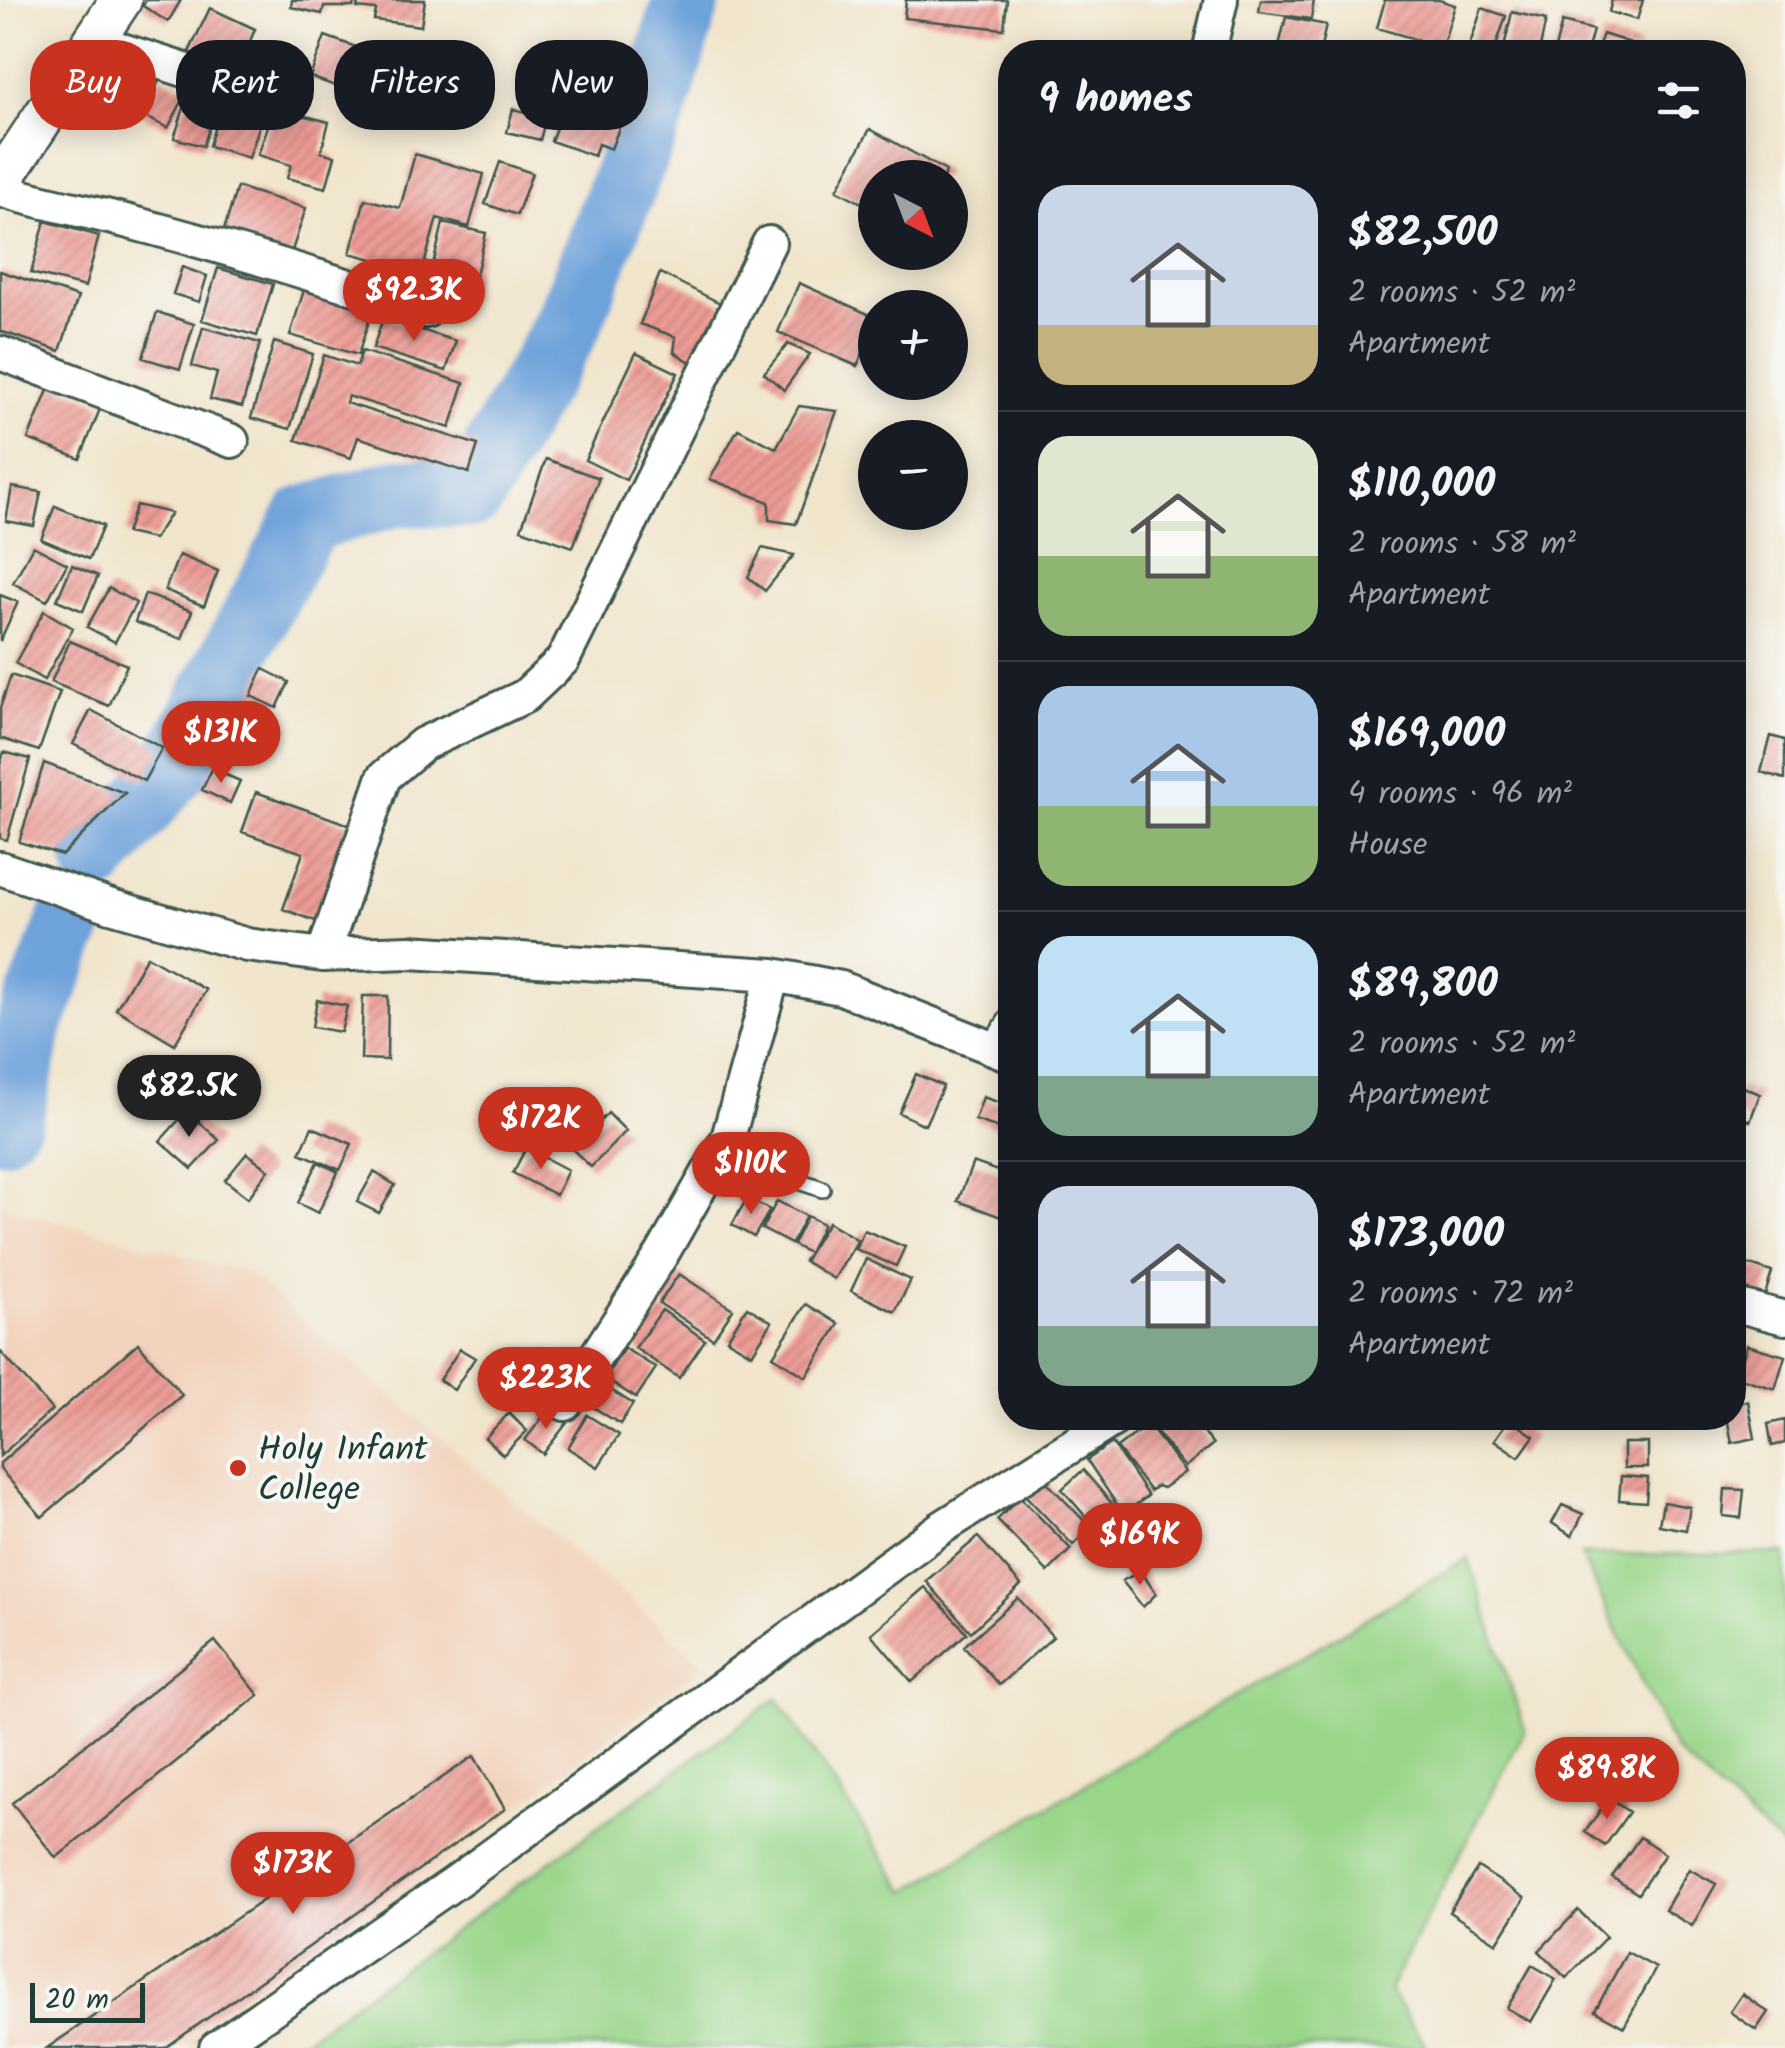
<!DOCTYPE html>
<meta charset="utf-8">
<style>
body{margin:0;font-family:Kalam,sans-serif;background:#20242c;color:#f1f3f6;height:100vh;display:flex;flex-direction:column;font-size:38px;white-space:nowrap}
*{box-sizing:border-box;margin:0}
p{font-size:32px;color:#9ea1a6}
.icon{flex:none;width:55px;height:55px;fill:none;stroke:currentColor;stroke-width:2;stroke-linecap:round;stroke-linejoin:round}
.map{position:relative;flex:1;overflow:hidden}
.side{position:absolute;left:998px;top:40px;width:748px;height:1390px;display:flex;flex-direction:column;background:#171b24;border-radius:40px;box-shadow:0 5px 25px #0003}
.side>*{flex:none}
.banner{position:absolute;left:30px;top:40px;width:818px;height:90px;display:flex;gap:20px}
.needle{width:65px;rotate:138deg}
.buttons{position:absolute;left:858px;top:160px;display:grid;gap:20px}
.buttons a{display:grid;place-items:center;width:110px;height:110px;border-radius:50%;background:#171b24;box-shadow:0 5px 25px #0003;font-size:50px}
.scale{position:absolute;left:30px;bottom:25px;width:115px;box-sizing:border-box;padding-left:10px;border:5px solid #1f3d34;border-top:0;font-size:28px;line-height:35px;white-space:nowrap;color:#1f3d34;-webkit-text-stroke:8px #f6f6f2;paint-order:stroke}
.price{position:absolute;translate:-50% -85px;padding:0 22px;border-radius:35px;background:#c8321e;color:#fff;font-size:32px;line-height:65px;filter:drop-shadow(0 2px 5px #0008)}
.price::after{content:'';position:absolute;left:50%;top:60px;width:30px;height:22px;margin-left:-15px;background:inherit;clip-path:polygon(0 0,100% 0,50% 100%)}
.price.current{background:#222;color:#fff}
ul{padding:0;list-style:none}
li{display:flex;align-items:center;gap:30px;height:250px;padding:0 40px}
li+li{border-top:2px solid #363941}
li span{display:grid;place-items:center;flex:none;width:280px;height:200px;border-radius:30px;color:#555}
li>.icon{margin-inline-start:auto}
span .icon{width:120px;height:120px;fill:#fffc;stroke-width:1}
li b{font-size:42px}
h2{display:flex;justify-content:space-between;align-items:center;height:120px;padding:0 40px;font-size:42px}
.pill{padding:0 35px;border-radius:40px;background:#171b24;box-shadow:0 5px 25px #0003;font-size:35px;line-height:90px}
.pill.current{background:#c8321e;color:#fff}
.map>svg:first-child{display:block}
.built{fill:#f2d4be}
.green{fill:#9ad68a;stroke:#5c8a5f;stroke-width:2.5}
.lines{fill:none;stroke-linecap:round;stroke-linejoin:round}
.river{stroke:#6ea2da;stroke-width:68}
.building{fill:url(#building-hatch)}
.service-casing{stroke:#3e564b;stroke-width:20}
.minor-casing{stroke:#3e564b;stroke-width:38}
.tertiary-casing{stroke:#3e564b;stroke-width:45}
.service{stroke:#fff;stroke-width:15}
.minor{stroke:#fff;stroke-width:32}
.tertiary{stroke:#fff;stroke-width:40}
.poi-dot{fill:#c8321e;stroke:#f6f6f2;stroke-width:4}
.labels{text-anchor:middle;stroke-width:8;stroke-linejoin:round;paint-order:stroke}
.poi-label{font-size:35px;fill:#1f3d34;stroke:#f6f6f2;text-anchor:start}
</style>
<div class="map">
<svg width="1785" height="2048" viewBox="0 0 1785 2048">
<defs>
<pattern id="building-hatch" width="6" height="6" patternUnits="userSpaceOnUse" patternTransform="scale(2.5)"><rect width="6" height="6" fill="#ee9b95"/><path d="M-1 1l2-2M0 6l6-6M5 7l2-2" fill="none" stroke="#c0807a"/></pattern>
</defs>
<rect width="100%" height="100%" fill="#f6f6f2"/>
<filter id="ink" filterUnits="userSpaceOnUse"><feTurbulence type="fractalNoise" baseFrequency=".01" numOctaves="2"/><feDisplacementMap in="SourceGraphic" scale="20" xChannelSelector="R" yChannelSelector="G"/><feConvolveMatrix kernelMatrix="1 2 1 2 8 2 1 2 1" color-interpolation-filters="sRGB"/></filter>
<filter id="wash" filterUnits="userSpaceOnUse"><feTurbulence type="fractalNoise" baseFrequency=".0048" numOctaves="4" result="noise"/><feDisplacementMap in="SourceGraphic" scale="40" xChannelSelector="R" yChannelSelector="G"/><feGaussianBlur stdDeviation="2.25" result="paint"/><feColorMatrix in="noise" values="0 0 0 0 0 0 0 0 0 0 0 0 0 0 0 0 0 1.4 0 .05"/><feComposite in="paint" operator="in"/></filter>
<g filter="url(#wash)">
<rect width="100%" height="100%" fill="#f1e5cc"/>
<path class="built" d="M0 1206 248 1273 704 1664 205 2048H0Z"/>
<path class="green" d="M1785 1553V1849L1675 1751 1581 1555Z
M1468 1558 1525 1730 1389 1990 1427 2048H292L777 1698 906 1891Z"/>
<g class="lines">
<path class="river" d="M96 859 173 770 307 519 399 492 472 494 568 324 656 102 687 0
M0 1128 9 1117 31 1021 73 917"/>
</g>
<g id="blocks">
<path class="building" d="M146 0H181L168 22 143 6Z
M292 0H355L353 7H324L322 14 291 7Z
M359 0H425L421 26 374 20 376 10 357 8Z
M906 0H1007L1004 29 904 18Z
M1261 0H1314L1311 19 1259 12Z
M1385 0H1439L1455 5 1442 47 1377 28Z
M1612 0H1643L1637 20 1609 12Z
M210 8 255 29 248 46 259 51 246 78 189 52Z
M1482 8 1506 16 1494 52 1470 44Z
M1512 12 1546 20 1539 52H1503Z
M1286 17 1326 25 1320 52 1279 46Z
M1562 22 1593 30 1587 52H1554Z
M1603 34 1640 46 1637 52H1596Z
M325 36 370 52 355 93 310 77Z
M454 69 486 79 471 123 439 113Z
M161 77 188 90 168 128 142 115Z
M188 96 217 106 203 146 174 138Z
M222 103 263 115 249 158 209 146Z
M565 103 621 123 611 149 598 144 594 156 551 141Z
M274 108 329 122 321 152 335 156 326 188 287 178 291 165 258 155Z
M513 109 546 117 540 140 507 132Z
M870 129 946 171 943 178H875V210L837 190Z
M415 154 484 174 469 227 437 218 422 272 350 253 365 199 400 208Z
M500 162 532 173 517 215 485 204Z
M237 187 306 208 290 257 222 237Z
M45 221 99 236 85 287 31 273Z
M443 223 486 233 470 300 427 290Z
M182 267 207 276 199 302 173 294Z
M218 268 273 284 257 336 202 320Z
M0 271 78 297 60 351 0 331Z
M660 273 728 307 704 370 674 352 676 337 640 324Z
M799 283 875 317V326L857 366 778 332Z
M304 290 372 311 358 355 290 335Z
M157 312 194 324 180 369 143 358Z
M383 318 456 341 446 371 373 348Z
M203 327 260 343 242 407 210 399 217 373 192 366Z
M274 342 313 354 290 429 251 418Z
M788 344 810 354 784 390 764 373Z
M362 351 464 383 450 428 348 396 346 403 478 445 469 473 358 437 351 458 296 440 324 355 357 366Z
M636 353 678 373 626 480 585 460Z
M51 383 102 404 80 459 28 439Z
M799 406 837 411 796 524 769 520V502L710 479 738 429 776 448Z
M546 459 599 478 573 547 521 529Z
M12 487 41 492 34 526 6 521Z
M136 505 171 513 154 539 126 533Z
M55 506 103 526 89 559 41 539Z
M33 546 67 564 47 601 13 583Z
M762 548 794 555 765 591 748 577Z
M179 555 218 571 204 606 165 590Z
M72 565 98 576 83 611 57 600Z
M109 588 136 603 115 642 87 627Z
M145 594 192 611 182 639 135 622Z
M0 595 18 602 0 641Z
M44 611 73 628 44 680 15 663Z
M70 641 127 665 109 706 51 682Z
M263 669 289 682 277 708 251 696Z
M11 675 60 692 39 751 0 738V708Z
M91 710 162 748 144 781 73 744Z
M1771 736 1785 740V779L1761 772Z
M4 752 30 759 7 840 0 838V765Z
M44 763 125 793 62 855 19 842Z
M212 769 240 781 230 803 202 790Z
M256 792 353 826 318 922 283 909 303 853 242 832Z
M147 956 206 990 175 1044 116 1009Z
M363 996H388L387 1060 361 1059Z
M317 1000 347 1006 341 1032 312 1027Z
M916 1074 943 1086 925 1125 899 1113Z
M1741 1086 1760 1094 1750 1121 1732 1114Z
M983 1097 1009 1106 1001 1129 975 1120Z
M187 1111 219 1140 192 1169 160 1141Z
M608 1113 626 1131 591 1167 573 1150Z
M312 1127 352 1144 340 1170 300 1153Z
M1010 1146V1193L1001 1217 958 1201 973 1162 1000 1172Z
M526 1148 568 1170 556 1195 513 1173Z
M247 1153 269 1170 248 1198 225 1180Z
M318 1162 338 1172 318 1213 298 1203Z
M374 1172 395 1185 379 1213 357 1202Z
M747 1198 770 1210 754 1237 732 1225Z
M777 1201 806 1216 791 1244 762 1229Z
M807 1216 823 1224 809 1253 793 1245Z
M828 1222 858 1240 834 1279 804 1261Z
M864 1230 905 1247 896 1266 855 1249Z
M866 1259 911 1280 895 1312 851 1291Z
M1732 1259 1772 1272 1764 1298 1732 1288Z
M679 1274 733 1309 713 1339 659 1303Z
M806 1304 839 1324 806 1377 773 1356Z
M747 1307 772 1322 752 1354 727 1339Z
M662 1310 705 1340 679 1378 635 1348Z
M138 1343 182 1395 42 1517 0 1469V1463Z
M1747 1345 1785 1356 1775 1389 1737 1377Z
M624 1348 656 1368 636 1398 605 1378Z
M460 1349 475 1358 454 1390 439 1380Z
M0 1351 52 1410 0 1456Z
M603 1385 633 1404 620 1424 590 1405Z
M1748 1401 1755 1438 1732 1443 1727 1418H1732V1404Z
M549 1409 567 1423 543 1454 525 1440Z
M509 1413 527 1431 503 1455 485 1438Z
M587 1415 619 1435 598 1467 568 1448Z
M1154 1418H1192L1213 1444 1185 1467 1148 1422Z
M1509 1419 1534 1436 1519 1457 1494 1440Z
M1785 1420V1443L1772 1446 1768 1424Z
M1148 1424 1185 1472 1163 1488 1157 1486 1150 1491 1117 1448Z
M1112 1443 1148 1496 1123 1514 1087 1460Z
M1624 1443H1648V1468H1624Z
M1083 1470 1115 1507 1093 1525 1062 1489Z
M1041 1476 1091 1528 1073 1545 1023 1493Z
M1621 1476 1648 1478 1646 1502 1619 1500Z
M1725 1489 1744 1490 1741 1518 1723 1516Z
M1007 1492 1016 1501 1020 1497 1071 1549 1048 1572 997 1520 1010 1507 1001 1498Z
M1663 1502 1690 1507 1686 1530 1659 1525Z
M1562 1505 1583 1514 1572 1536 1552 1523Z
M978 1537 1021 1585 971 1632 926 1581Z
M1141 1571 1156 1594 1143 1607 1122 1581Z
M925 1587 967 1633 912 1682 871 1634Z
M1018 1598 1053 1637 999 1685 964 1646Z
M215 1641 259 1695 56 1858 12 1803Z
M474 1756 505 1809 165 2048H47Z
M1609 1798 1629 1812 1605 1846 1585 1832Z
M1640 1837 1665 1854 1638 1894 1612 1877Z
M1478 1867 1525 1898 1497 1943 1449 1912Z
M1689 1869 1716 1884 1692 1926 1665 1910Z
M1578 1910 1606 1937 1566 1978 1539 1951Z
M1627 1952 1656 1968 1624 2027 1595 2011Z
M1532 1965 1556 1979 1531 2022 1507 2008Z
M1742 1994 1768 2012 1756 2030 1730 2012Z"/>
</g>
</g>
<g filter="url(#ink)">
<use href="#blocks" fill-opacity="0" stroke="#3e564b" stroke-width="2.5"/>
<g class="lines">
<defs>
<path id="service" d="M989 1046 1010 1014
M728 1138 781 1175 822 1189"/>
<path id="minor" d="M94 41 287 103
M1209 52 1221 0
M0 190C44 204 89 211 133 223 232 249 329 279 426 311
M0 353 232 441
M0 868 111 906 247 945 323 955 410 952 773 975 841 988 1010 1055
M323 955 384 777 423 744 525 696 563 660 769 243
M1732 1304 1785 1318
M565 1404 662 1254 728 1138 773 975
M216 2048 454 1883 941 1528 1116 1418"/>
<path id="tertiary" d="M0 182 121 0"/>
</defs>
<use href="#service" class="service-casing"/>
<use href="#minor" class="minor-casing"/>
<use href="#tertiary" class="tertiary-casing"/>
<use href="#service" class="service"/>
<use href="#minor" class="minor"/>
<use href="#tertiary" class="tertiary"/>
</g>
</g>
<circle class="poi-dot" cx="238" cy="1468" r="10"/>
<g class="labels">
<g class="poi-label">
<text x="258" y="1460">Holy Infant<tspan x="258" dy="40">College</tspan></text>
</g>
</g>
</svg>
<div class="buttons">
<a><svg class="needle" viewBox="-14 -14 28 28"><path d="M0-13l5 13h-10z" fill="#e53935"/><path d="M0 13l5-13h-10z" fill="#9ea1a6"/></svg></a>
<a>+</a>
<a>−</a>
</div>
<div class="scale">20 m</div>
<b class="price" style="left:414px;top:344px">$92.3K</b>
<b class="price" style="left:221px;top:786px">$131K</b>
<b class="price current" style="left:189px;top:1140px">$82.5K</b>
<b class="price" style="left:541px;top:1172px">$172K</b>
<b class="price" style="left:751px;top:1217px">$110K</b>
<b class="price" style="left:546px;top:1432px">$223K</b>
<b class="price" style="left:1140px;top:1588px">$169K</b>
<b class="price" style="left:1607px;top:1822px">$89.8K</b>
<b class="price" style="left:293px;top:1917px">$173K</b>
<div class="banner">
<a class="pill current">Buy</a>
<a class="pill">Rent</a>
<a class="pill">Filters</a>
<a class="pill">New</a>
</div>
<section class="side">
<h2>9 homes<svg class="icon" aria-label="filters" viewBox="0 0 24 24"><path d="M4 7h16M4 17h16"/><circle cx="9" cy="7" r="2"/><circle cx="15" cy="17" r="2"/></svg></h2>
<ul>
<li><span style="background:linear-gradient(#c9d6e8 70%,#c2b280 0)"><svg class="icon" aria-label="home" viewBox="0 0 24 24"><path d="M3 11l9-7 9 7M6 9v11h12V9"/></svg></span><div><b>$82,500</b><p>2 rooms · 52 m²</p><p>Apartment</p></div></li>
<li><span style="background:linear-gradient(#dfe7d0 60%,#8fb573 0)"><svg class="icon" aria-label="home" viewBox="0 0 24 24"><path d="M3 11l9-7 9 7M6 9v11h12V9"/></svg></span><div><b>$110,000</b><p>2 rooms · 58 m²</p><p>Apartment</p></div></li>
<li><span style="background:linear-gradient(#a9c7e8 60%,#8fb573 0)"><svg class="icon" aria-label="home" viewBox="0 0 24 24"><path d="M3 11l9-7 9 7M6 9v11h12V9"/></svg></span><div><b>$169,000</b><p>4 rooms · 96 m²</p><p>House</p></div></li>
<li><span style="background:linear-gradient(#bfe0f5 70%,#7fa58c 0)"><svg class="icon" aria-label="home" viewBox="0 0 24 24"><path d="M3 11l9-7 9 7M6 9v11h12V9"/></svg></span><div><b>$89,800</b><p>2 rooms · 52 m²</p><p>Apartment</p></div></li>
<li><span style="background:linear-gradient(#c9d6e8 70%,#7fa58c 0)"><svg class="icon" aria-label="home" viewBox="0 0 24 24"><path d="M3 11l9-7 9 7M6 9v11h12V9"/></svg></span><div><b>$173,000</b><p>2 rooms · 72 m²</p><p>Apartment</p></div></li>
</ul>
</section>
</div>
